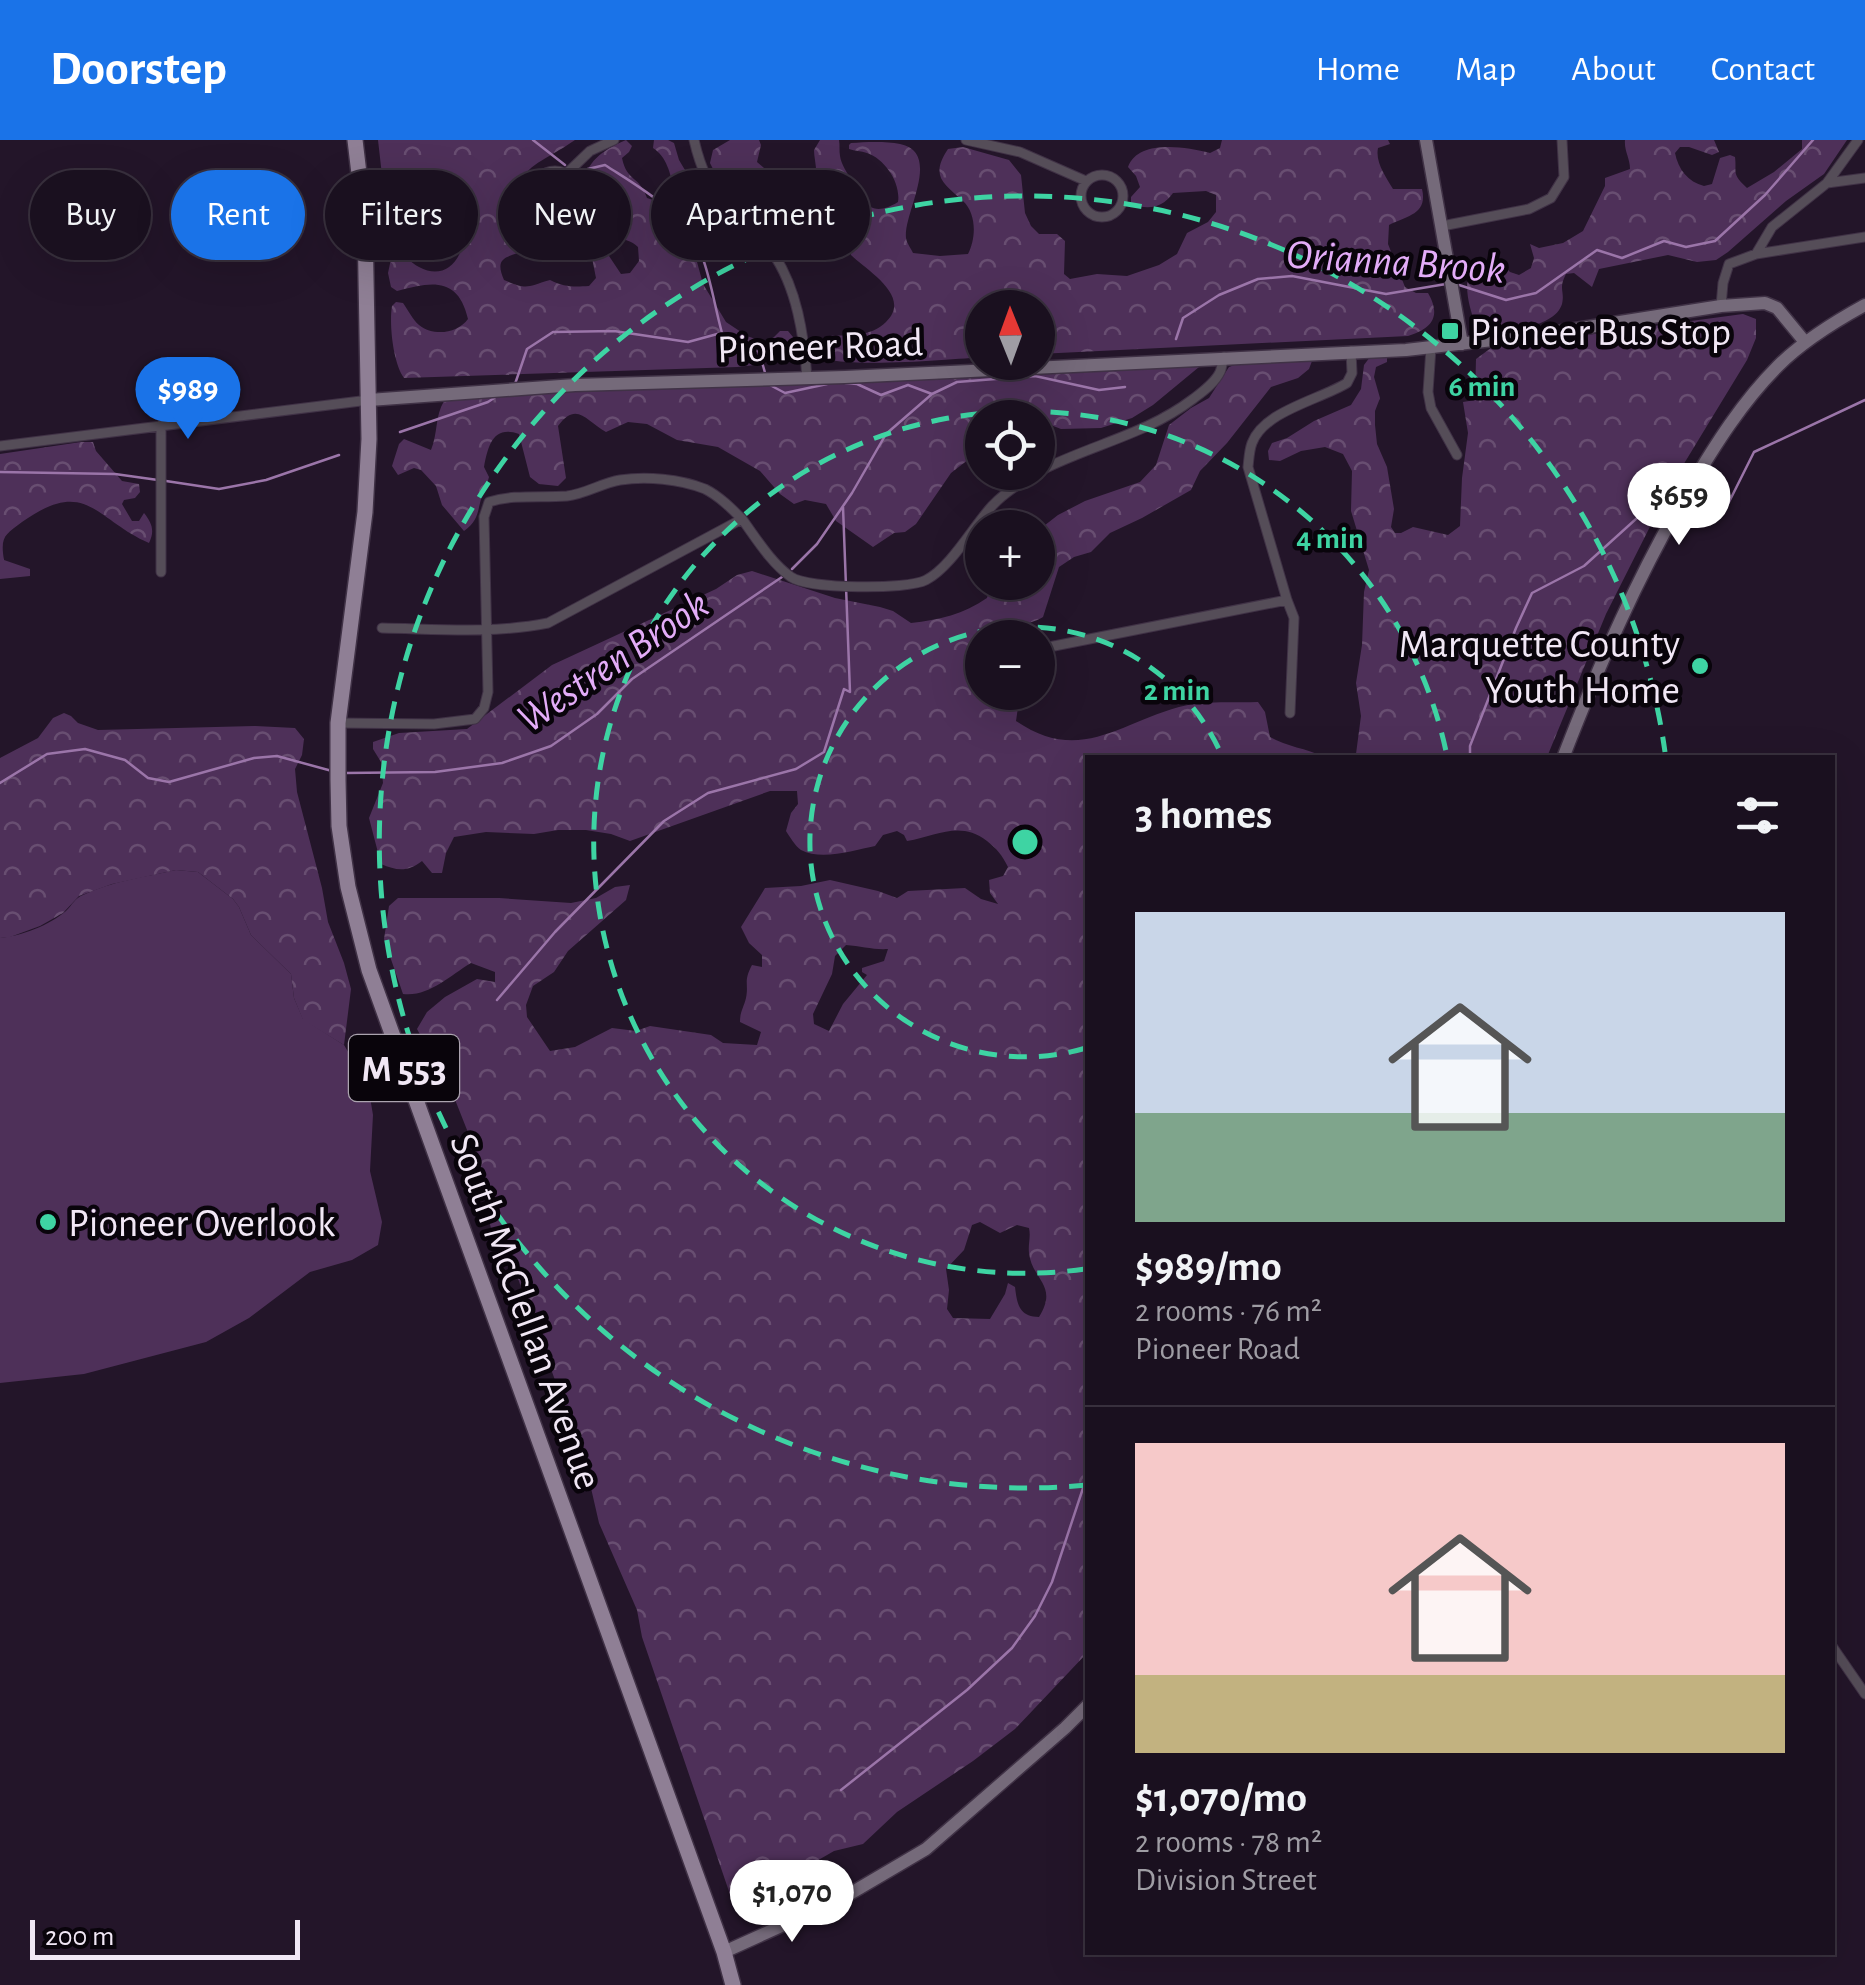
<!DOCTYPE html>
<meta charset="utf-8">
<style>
body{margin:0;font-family:"Alegreya Sans",sans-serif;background:#271e2c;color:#f1f3f6;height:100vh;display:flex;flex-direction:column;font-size:38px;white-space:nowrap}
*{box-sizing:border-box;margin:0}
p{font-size:32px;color:#9f9da4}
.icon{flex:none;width:55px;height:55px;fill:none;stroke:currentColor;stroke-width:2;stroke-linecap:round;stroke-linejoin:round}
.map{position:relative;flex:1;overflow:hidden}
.drawer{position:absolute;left:1085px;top:615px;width:750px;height:1200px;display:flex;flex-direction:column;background:#1a101f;border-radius:0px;box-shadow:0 10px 40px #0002,0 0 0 2px #38303d}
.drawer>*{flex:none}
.hud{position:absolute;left:30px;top:30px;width:905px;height:90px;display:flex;gap:20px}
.needle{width:65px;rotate:359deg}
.tools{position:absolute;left:965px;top:150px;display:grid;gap:20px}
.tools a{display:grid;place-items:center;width:90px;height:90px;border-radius:50%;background:#1a101f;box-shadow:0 10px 40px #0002,0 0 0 2px #38303d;font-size:50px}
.scale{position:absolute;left:30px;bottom:25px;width:270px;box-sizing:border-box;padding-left:10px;border:5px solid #f1e7f5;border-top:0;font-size:28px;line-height:35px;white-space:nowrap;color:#f1e7f5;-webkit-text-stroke:8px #09040b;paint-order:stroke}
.price{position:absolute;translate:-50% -85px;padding:0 22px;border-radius:35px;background:#fff;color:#222;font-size:32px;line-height:65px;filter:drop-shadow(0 2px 5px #0008)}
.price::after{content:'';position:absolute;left:50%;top:60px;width:30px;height:22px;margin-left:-15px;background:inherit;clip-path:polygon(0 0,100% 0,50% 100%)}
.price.on{background:#1a73e8;color:#fff}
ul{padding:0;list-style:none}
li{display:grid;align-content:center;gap:20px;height:530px;padding:0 50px}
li+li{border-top:2px solid #38303d}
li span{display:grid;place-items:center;height:310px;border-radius:0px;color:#555}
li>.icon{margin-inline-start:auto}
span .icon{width:180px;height:180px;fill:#fffc;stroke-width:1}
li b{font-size:42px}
h2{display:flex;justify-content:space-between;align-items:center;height:120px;padding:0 50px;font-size:42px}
.pill{padding:0 35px;border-radius:45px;background:#1a101f;box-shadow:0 10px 40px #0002,0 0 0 2px #38303d;font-size:35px;line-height:90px}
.pill.on{background:#1a73e8;color:#fff}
header{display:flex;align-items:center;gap:60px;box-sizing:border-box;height:140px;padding:0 50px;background:#1a73e8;color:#fff}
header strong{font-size:48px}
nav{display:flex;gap:55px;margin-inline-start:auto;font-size:35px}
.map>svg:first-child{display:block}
.grass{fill:#4e3059}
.forest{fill:url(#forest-crowns);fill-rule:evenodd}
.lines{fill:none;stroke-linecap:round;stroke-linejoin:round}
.stream{stroke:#9b75a9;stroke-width:2.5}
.street-casing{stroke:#403246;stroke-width:11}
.secondary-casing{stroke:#403246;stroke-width:15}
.primary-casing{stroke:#403246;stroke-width:18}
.street{stroke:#554d58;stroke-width:9}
.secondary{stroke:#756a7a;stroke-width:12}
.primary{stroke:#8f7f95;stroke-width:15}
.ring{fill:none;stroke:#3ed4a3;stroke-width:5;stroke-dasharray:18 12}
.poi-dot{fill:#3ed4a3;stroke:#09040b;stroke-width:4}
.labels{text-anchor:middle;stroke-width:9;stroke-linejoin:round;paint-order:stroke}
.shield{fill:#09040b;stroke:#aba3af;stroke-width:2.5}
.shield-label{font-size:38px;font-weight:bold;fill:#f1e7f5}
.poi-label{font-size:40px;fill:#f1e7f5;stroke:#09040b;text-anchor:start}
.street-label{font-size:40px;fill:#f1e7f5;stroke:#09040b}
.water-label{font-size:42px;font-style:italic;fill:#e3acf8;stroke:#09040b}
.centre{fill:#3ed4a3;stroke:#09040b;stroke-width:5}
.ring-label{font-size:30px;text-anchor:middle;font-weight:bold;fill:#3ed4a3;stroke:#09040b;stroke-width:9;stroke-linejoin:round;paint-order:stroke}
</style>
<header>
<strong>Doorstep</strong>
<nav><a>Home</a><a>Map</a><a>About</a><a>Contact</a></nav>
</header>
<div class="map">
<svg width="1865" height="1845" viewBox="0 0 1865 1845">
<defs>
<pattern id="forest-crowns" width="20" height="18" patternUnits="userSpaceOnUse" patternTransform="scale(2.5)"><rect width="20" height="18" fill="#4e3059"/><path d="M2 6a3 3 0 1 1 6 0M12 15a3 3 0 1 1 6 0" fill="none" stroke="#684e71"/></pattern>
</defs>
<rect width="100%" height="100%" fill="#231529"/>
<path class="grass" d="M176 730 198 732 233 759 239 767 251 795 291 834 294 858 303 879 344 905 368 945 373 975 370 1031 382 1082 378 1105 352 1120 310 1132 249 1178 206 1202 84 1234 0 1243V798C21 796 50 785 66 771 72 765 75 758 83 755 112 741 145 737 176 730Z"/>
<path class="forest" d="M378 0H575C530 31 498 30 548 86H569L575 78 582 75 588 78 603 107 621 134 630 133 639 121 638 107C631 100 625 101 617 96 608 91 602 81 596 72 572 37 590 15 626 0L632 6 629 12 622 18C627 42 639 35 647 58L653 60 674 49C670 33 667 17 653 8L654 0H668L674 3 679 20 704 62 706 79 697 100V122L703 144 726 182 747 196 764 202 774 197 780 191H788L793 197C789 225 760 224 737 227L404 238C393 223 389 184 392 166L396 162 403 163C408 170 413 180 419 185 434 197 458 193 468 179 458 136 431 142 397 151L391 147 388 133 391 119 397 114C407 117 410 122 419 127 437 137 452 130 460 113L447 85 436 69C407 68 412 80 390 87L387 79ZM525 111C539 111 553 116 566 115 576 115 581 111 591 113L596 138 589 146C573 147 564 147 550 140 526 147 528 150 504 140 494 117 506 117 525 111Z
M730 0H759L761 5 757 22 764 28V39L753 41 739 31 719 33 714 31 710 23 713 10Z
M820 0H839C840 5 839 11 840 16 841 24 847 32 850 39 861 62 871 79 898 62 901 43 885 19 867 13 861 11 855 11 849 9V5L851 3C866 2 885 1 900 4 943 13 903 73 906 98 907 104 911 108 913 113L940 116 968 114C976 99 977 74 963 61 943 43 930 36 948 9L963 7 1009 20 1021 35 1025 73 1031 86 1039 94H1057L1065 101 1064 134 1070 139 1097 134 1127 136 1159 125 1177 114 1187 93 1208 82 1216 72V55L1206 51 1173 53C1161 69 1150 69 1131 65V57L1140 47 1136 36 1128 27C1138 0 1182 6 1210 13L1220 8 1222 0H1388L1390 4 1378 8C1375 22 1386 37 1393 49H1422C1428 74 1407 76 1389 85L1388 104 1405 147 1416 153H1428C1442 177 1431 189 1408 196L1038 214V168H982V217C959 219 829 230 819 215 815 210 818 205 819 200 832 193 844 197 858 195 869 193 879 189 886 182 913 156 866 130 851 115V90C836 77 810 57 789 61 781 63 773 68 765 71L758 69 762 64C775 62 809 54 814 43 819 33 814 20 814 10Z
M1625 0H1714L1719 12 1712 15 1689 7H1680L1675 13C1678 29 1688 42 1704 46L1712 44 1720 18 1730 15 1735 17C1737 34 1731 33 1747 48L1774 32 1802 9V0H1847L1824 34 1786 61 1728 112 1716 120 1697 122 1668 115 1599 129 1592 147 1574 133 1566 134C1558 149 1565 151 1562 164 1554 190 1496 194 1475 183 1470 169 1464 149 1469 134L1490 121H1500L1510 132 1519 135 1531 128 1534 118 1530 104 1539 108 1563 103 1583 91 1605 46V38L1630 29C1630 18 1624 11 1625 0Z
M1743 174 1756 179V198L1747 220 1671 345 1606 474 1547 617H1349L1356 614 1361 576 1356 543 1362 505 1364 452 1369 430 1351 371 1352 331 1343 314 1325 307 1301 311 1280 321 1269 320 1268 311 1272 303 1287 298 1314 281 1351 265 1361 249 1364 225 1370 217H1387V222L1376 227 1374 237 1380 258 1375 271V285L1377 304 1387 327 1394 369 1391 387 1395 393H1401L1413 387 1448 395 1460 386 1462 338 1468 293 1463 262 1475 260 1476 219 1491 208Z
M1308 218 1312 221 1309 229 1298 238 1271 247 1227 303 1200 331 1191 350 1142 378 1110 393 1091 412 1074 417 1059 427 1043 477C1032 484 1019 482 1017 497L982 498V552L1020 553 1016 581C1079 624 1118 584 1179 567 1203 560 1233 563 1258 562L1265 572 1270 597C1287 607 1306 608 1324 617L1088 618 1087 1513 1015 1589 973 1621 897 1672 863 1704 834 1711 808 1726 786 1748 759 1762 748 1766H734L642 1497 637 1470 599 1383 591 1348 576 1324 572 1311 570 1282 551 1229 537 1202 519 1141 493 1097 469 995 454 957 417 889 427 872 445 857 477 839 495 842V832L471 823C449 836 429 857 403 854L384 799 389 766 398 758H499L571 763 596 758 615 747 630 745 626 760 568 811 554 832 533 846 526 865 527 877 550 911 575 907 612 888 636 891 650 886 711 895 723 903 757 905 761 892 740 882C740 871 744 867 746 858 749 843 743 842 752 825L762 827V815L749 803 741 787 765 748 801 746 830 740 878 751 897 758 908 751 965 748 981 759 998 764 990 753 989 740 1003 736 1008 727C1002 715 997 709 987 701 960 680 937 696 907 701L904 695 897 691 883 695 875 706C854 710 822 721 801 710 795 706 790 697 786 691L791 673 798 664 797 651H770L630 701 611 694 586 690H558L534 694 486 692 454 697 446 713 442 733H432L422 721C408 732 397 731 381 724L369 678 383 643 381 622 373 609V602L399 593 467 589 552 525 716 449 737 435 752 431 835 458 880 467 893 471 911 483C939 480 964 474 987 458L991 443 1038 442V425L1043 421 1039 407 1040 389 1058 375 1085 361 1140 342 1156 325 1169 285 1191 268 1209 258 1229 227 1240 223ZM846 805C861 806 874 810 888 809L884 821 862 828V832L867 835 843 864 829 891 814 884 813 874 832 834 835 816ZM980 1082 1000 1093 1017 1085 1029 1088C1031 1097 1028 1104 1029 1113 1032 1140 1059 1145 1039 1177 1019 1177 1017 1164 1015 1147L1008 1143 1005 1154 990 1179 953 1178 947 1169 949 1150 946 1129 964 1110 972 1085Z
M1199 227 1153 265 1132 278 1101 288 1061 289 1038 280V278H982V309L951 333 916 384 905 392 894 393 873 407 836 381 826 364 805 360 794 364 780 354 760 331 718 307 677 300 647 284 628 282 606 292C587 282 577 260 558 286L566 338 558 346 539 344 530 337 519 294C493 285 488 306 484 327L489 337C488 342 485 347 483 353 477 369 480 380 464 391L442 365 436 346 421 330 414 328 398 335 392 326 399 304 404 299 431 310C438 293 435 276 444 261L483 254Z
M81 302H93L96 311 122 341 139 344 140 352 135 358 124 360 122 364 132 381H139L144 373C152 383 155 391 149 403 94 379 87 336 22 382 5 395 0 396 4 420L30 429V436L0 439V314Z
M64 573 71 576 78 583 98 590 255 586 295 588 304 599 302 615 295 629 297 652 322 748 328 782 344 823 351 849 344 905 303 880 294 858 291 834 251 795 239 767 233 759 198 732 176 730 112 744 79 756 63 773 40 786 10 797 0 798V618L38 598 53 578Z"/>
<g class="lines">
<path class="stream" d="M533 0 565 25
M575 32 605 25C642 49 685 72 702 116 711 140 715 168 722 193L759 212 766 236
M1459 145 1506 160 1536 153 1597 110 1622 118 1664 101 1686 107 1715 101 1765 55 1813 0
M1176 199 1183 178 1219 155 1258 139 1292 136 1386 154 1446 144
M845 243 857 244 881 255 908 245 932 254
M515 244 527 209 553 192 614 191 688 202 721 193
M768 244 785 253 827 244
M400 292 488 262 497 256
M0 332 115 334 158 340
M166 341 219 349 266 340 339 315
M1690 356 1727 366 1754 312 1865 260
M792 429 817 404 852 353 886 294 932 254 957 242 1035 236 1099 250 1125 247
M1470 618V606L1516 488 1532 453 1584 426 1668 350 1683 354
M345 633 435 632 502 623 551 606 597 574 632 539 782 437
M0 643 47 614 85 609 125 620 148 638 169 642 254 618 277 616 332 631
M497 860 555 792 664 681 708 653 796 629 824 612 844 549 850 552 843 367
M841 1650 967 1550 1012 1508 1035 1476 1052 1442 1088 1333"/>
<defs>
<path id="street" d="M694 0C700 26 709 49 729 68 743 83 760 95 772 112 797 147 804 196 807 238
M966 0 1020 12 1086 41
M533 53a22 22 0 1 1 44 0a22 22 0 1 1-44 0Z
M566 34 590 11 614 0
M1081 56a21 21 0 1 1 42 0a21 21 0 1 1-42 0Z
M1827 43 1865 38
M1442 86 1529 69 1551 58 1564 37 1562 0
M1756 114 1772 87 1827 43 1858 0
M1721 166 1723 143 1729 124 1756 114 1865 97
M1431 208 1428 252 1431 268 1457 315
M0 306 369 260
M161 432V285
M382 488C438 489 493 494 548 483L742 379C756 398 771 423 791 437 808 449 907 450 926 440 951 427 972 388 992 366 1007 350 1029 337 1048 327 1098 303 1148 293 1193 259 1202 252 1215 243 1220 232 1222 228 1222 222 1224 217
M1049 507 1287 460
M1290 573 1294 478 1287 460 1248 327C1249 319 1249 311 1252 303 1264 271 1319 260 1347 243L1352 233 1351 211
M338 583 434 584 475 579 484 568 488 552 484 377 489 362C515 354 540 358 567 356 585 354 602 343 620 340 646 336 680 339 705 349 719 356 731 368 742 379
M1832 1506 1865 1554"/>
<path id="secondary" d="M1426 0 1462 204
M369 260 575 245 845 237 1406 210 1544 194 1721 166 1765 163 1777 168 1805 202
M1563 618C1599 525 1638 435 1689 349 1715 305 1742 262 1778 226 1803 201 1834 182 1865 165
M724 1812 841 1759 926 1709 1065 1588 1088 1565"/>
<path id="primary" d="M355 0 365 84 369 299 365 372 338 583V640L339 686 348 747 369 830 724 1812 733 1845"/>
</defs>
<use href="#street" class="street-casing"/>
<use href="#secondary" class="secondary-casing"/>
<use href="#primary" class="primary-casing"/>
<use href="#street" class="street"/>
<use href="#secondary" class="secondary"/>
<use href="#primary" class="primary"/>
</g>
<g class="ring">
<path d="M1086 908A215 215 0 1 1 1222 616"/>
<path d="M1085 1129A431 431 0 1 1 1447 616"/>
<path d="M1087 1345A646 646 0 1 1 1665 612"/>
</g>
<g class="poi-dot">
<rect x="1440" y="181" width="20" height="20" rx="5"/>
<circle cx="1700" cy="526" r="10"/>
<circle cx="48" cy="1082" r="10"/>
</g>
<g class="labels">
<rect class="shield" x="349" y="895" width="110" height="66" rx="8"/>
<g class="shield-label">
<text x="404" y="941">M 553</text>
</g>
<g class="poi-label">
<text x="1470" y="205">Pioneer Bus Stop</text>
<text x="1680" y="517" text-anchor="end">Marquette County<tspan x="1680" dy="46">Youth Home</tspan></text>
<text x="68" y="1096">Pioneer Overlook</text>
</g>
<g class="street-label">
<text transform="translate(820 205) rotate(-2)" y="14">Pioneer Road</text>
<text transform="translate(527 1171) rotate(70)" y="14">South McClellan Avenue</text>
</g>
<g class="water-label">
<text transform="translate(1396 120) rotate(4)" y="15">Orianna Brook</text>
<text transform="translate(612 520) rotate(-34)" y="15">Westren Brook</text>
</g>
</g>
<circle cx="1025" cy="702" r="15" class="centre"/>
<g class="ring-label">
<text x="1482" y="256">6 min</text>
<text x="1330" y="408">4 min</text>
<text x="1177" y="560">2 min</text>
</g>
</svg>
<div class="tools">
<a><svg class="needle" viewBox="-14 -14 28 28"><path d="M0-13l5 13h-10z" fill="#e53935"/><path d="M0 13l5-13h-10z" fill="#9f9da4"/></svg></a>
<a><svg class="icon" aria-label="locate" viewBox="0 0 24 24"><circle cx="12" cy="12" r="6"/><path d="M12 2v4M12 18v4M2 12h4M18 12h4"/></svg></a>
<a>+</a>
<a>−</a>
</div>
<div class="scale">200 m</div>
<b class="price on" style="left:188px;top:302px">$989</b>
<b class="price" style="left:1679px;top:408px">$659</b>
<b class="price" style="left:792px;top:1805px">$1,070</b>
<div class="hud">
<a class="pill">Buy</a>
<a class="pill on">Rent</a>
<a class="pill">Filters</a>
<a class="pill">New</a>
<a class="pill">Apartment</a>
</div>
<section class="drawer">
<h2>3 homes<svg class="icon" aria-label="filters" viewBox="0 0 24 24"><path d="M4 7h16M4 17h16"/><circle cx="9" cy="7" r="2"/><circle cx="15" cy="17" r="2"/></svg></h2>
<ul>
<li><span style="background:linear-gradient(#c9d6e8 65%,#7fa58c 0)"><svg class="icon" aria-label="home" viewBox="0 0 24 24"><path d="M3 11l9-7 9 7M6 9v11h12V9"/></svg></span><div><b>$989/mo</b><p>2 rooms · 76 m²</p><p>Pioneer Road</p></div></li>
<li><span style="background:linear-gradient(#f6c9c9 75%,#c2b280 0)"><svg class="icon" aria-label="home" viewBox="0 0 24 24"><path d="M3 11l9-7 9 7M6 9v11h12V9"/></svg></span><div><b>$1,070/mo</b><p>2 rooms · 78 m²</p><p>Division Street</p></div></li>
</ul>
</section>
</div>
